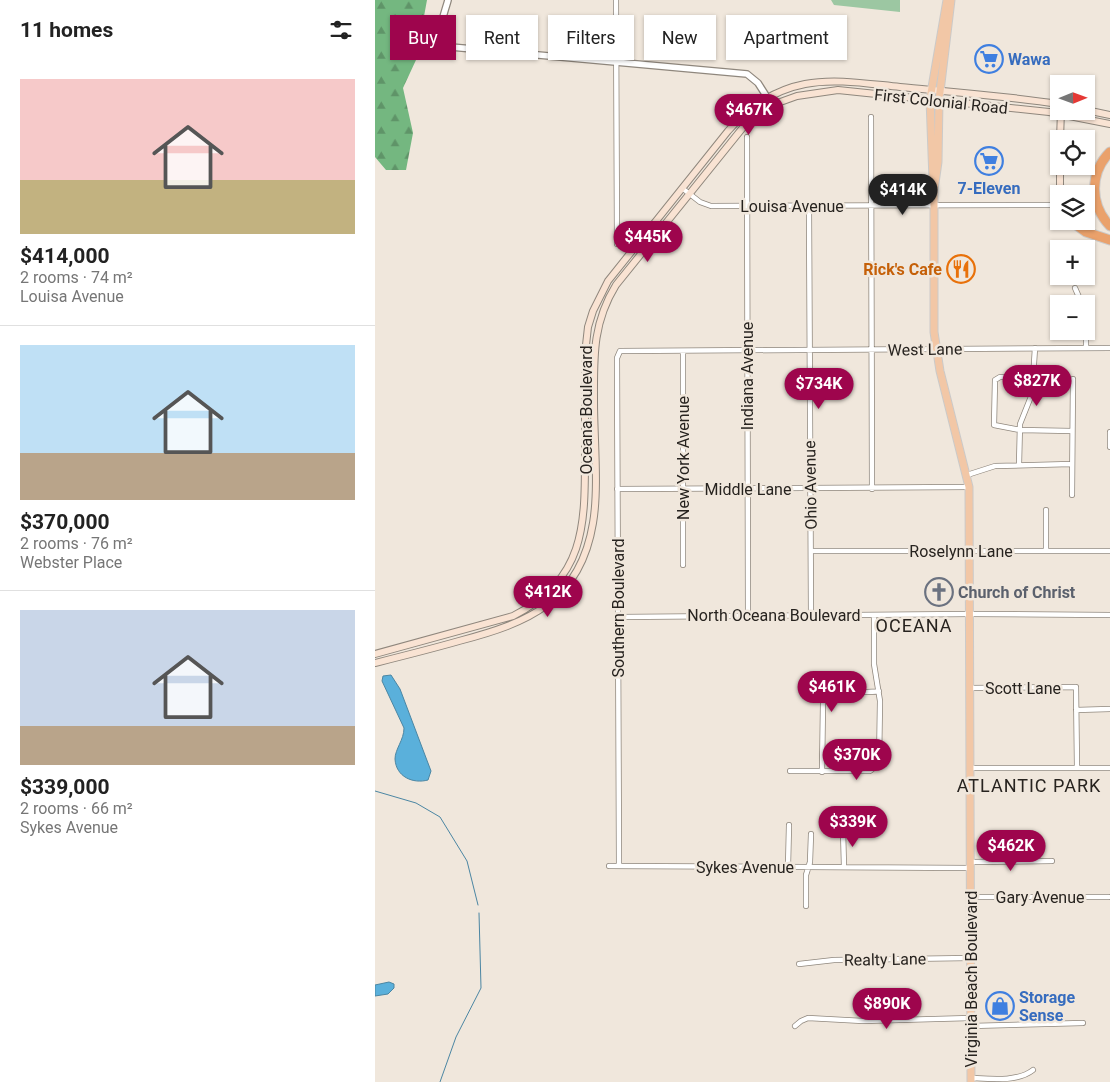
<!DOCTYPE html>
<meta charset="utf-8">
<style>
body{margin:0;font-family:Roboto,sans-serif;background:#f6f6f6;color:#222;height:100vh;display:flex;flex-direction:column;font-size:19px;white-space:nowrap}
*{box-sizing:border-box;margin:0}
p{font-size:16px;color:#767676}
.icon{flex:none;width:28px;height:28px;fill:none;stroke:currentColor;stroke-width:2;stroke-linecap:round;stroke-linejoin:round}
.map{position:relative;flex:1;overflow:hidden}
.panel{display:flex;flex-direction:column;background:#fff;width:375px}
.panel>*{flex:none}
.guide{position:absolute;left:15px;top:15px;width:475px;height:45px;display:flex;gap:10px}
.needle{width:32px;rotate:89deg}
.controls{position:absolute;left:675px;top:75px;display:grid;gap:10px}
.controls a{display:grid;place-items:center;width:45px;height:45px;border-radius:0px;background:#fff;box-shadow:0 1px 4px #0004;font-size:25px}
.price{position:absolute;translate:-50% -42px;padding:0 11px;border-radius:18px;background:#9e054d;color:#fff;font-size:16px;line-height:32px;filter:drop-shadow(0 1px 2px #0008)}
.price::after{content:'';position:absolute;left:50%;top:30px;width:15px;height:11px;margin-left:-8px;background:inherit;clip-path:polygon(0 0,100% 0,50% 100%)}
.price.selected{background:#222;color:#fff}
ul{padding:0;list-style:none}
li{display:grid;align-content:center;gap:10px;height:265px;padding:0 20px}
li+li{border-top:1px solid #e0e0e0}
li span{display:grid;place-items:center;height:155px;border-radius:0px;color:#555}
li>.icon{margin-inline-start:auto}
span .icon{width:90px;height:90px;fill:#fffc;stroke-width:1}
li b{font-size:21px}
h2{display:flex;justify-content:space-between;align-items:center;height:60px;padding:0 20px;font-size:21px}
.tag{padding:0 18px;border-radius:0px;background:#fff;box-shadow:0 1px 4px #0004;font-size:18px;line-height:45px}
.tag.selected{background:#9e054d;color:#fff}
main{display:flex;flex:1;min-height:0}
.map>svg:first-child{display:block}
.forest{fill:url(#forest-firs)}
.pitch{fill:#9cc7a2}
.water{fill:#5ab0db;stroke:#4b86a3}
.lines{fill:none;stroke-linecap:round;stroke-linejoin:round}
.stream{stroke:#4b86a3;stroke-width:1}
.minor-casing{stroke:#8f877d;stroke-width:6}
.tertiary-casing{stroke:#8f877d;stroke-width:8}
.secondary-casing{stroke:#8f877d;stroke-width:8}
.primary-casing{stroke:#cbcac9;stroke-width:9}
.motorway-casing{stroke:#cbcac9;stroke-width:11}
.minor{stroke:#fff;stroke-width:4.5}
.tertiary{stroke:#fff;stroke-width:5.5}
.secondary{stroke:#f9e3d3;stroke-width:6}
.primary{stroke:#f2c7a6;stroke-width:7}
.motorway{stroke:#eaa16b;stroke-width:9}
.labels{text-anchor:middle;stroke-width:5;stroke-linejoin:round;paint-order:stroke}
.shop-label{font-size:16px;font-weight:bold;fill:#366cbe;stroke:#f0e7dc;text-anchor:start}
.street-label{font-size:16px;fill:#27231f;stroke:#f0e7dc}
.food-label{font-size:16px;font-weight:bold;fill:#c56008;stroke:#f0e7dc;text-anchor:end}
.worship-label{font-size:16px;font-weight:bold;fill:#5b616d;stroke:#f0e7dc;text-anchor:start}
.neighbourhood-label{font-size:18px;letter-spacing:1px;fill:#27231f;stroke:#f0e7dc}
</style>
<main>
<section class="panel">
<h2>11 homes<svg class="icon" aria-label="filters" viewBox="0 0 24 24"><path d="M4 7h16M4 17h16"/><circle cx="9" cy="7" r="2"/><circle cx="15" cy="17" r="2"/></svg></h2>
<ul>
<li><span style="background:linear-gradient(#f6c9c9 65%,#c2b280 0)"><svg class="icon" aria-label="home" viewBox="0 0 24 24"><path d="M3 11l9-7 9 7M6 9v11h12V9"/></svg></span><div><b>$414,000</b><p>2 rooms · 74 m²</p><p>Louisa Avenue</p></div></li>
<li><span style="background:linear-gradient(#bfe0f5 70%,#b9a48a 0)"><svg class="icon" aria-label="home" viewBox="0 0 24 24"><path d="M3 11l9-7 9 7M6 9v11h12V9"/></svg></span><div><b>$370,000</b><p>2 rooms · 76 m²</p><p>Webster Place</p></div></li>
<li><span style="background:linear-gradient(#c9d6e8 75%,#b9a48a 0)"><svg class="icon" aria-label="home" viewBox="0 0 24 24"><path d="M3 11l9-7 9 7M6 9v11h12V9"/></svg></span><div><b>$339,000</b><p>2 rooms · 66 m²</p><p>Sykes Avenue</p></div></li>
</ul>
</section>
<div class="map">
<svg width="735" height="1082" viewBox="0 0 735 1082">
<defs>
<pattern id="forest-firs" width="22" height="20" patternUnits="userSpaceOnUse" patternTransform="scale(1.25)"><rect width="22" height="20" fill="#74b780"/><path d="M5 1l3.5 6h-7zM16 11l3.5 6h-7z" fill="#5f9468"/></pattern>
</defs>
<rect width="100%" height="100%" fill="#f0e7dc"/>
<path class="forest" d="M0 0H52L41 60 28 88 38 133 31 170H11L0 157Z"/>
<path class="pitch" d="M456 0H525V12L459 5Z"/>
<path class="water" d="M16 675 25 689 56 771 53 780C38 784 21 777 20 759 20 749 29 740 29 728L7 681 8 676Z
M14 982 19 984V988L13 994 0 996V985Z"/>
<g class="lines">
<path class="stream" d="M0 791 41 803 65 817 92 861 103 905
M65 1082 81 1037 106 988 104 913"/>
<defs>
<path id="minor" d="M241 0 242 244
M496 117 497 489
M372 137 373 615
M307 188 325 202 336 206 684 205
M434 206 436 615
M700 288 707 304
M711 331V348
M308 351V565
M659 377H625L620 380 619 425 645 430 697 431
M735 432V447
M644 465 645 424 657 394 660 348
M592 475 620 466 696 464
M242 489 594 487
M697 495 698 379
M671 510V551
M436 551H735
M243 617 595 614 735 615
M595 688 701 687 702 767
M701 710 735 709
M595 768H735
M415 771H495L504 764 505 701 499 664V615
M447 772 448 703C454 688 489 694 504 691
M468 830 469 867
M596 862 677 861
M234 866 596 868
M244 866 242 358 245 351 735 348
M413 867 414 825
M596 897H734
M431 906V875L435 862 436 834
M424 964 459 960 596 958
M420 1026 426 1021 433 1018 488 1021 596 1018
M596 1026 708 1023
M596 1078C616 1079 643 1082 658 1070"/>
<path id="tertiary" d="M73 0C69 16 58 36 76 47L372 74 383 83 397 105"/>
<path id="secondary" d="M711 110 735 115
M685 139 686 111
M685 194V166
M0 654 138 616C211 579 210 525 210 453 210 420 210 387 210 354L213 327 218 311 233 281 353 131C373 108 399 90 430 84 460 78 494 84 525 87 578 92 631 96 684 104
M0 663C28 656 56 649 84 641 153 623 205 602 218 523 224 488 219 438 219 402 219 358 217 324 241 285L374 120 397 105 422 96 463 90 674 112 735 124"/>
<path id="primary" d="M576 0 564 100 563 162 559 190V332L565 371 594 487 596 1082
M558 180 555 99 572 0"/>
<path id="motorway" d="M735 152C714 173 715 205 735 226
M696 221 711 232 735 240"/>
</defs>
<use href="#minor" class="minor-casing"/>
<use href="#tertiary" class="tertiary-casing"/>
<use href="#secondary" class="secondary-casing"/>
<use href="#primary" class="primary-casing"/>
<use href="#motorway" class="motorway-casing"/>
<use href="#minor" class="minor"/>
<use href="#tertiary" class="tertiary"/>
<use href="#secondary" class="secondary"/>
<use href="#primary" class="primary"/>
<use href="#motorway" class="motorway"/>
</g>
<defs>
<symbol id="supermarket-ring" viewBox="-11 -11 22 22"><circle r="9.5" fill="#f0e7dc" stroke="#3f7fe0" stroke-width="1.5"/><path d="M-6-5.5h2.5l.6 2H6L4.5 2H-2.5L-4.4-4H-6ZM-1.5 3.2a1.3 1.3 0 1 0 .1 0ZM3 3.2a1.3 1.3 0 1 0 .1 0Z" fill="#3f7fe0"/></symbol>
<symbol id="restaurant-ring" viewBox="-11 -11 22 22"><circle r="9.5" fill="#f0e7dc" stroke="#e8710a" stroke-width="1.5"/><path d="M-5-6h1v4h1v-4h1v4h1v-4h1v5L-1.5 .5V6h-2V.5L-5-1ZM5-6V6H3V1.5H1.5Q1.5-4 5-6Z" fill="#e8710a"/></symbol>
<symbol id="church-ring" viewBox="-11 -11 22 22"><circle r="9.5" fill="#f0e7dc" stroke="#6b7280" stroke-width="1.5"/><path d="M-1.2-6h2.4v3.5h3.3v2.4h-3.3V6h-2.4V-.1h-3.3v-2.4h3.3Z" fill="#6b7280"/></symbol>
<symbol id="shop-ring" viewBox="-11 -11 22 22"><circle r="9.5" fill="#f0e7dc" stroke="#3f7fe0" stroke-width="1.5"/><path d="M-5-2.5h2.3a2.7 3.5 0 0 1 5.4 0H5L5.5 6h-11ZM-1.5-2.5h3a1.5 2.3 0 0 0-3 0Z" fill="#3f7fe0"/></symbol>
</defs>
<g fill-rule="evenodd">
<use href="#supermarket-ring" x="598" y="43" width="32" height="32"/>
<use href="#supermarket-ring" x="598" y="145" width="32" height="32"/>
<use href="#restaurant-ring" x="570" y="253" width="32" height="32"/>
<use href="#church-ring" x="548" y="576" width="32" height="32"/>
<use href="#shop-ring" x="609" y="990" width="32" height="32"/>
</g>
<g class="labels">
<g class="shop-label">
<text x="633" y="65">Wawa</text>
<text x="614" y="194" text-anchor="middle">7-Eleven</text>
<text x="644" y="1003">Storage<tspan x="644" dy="18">Sense</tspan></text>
</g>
<g class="street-label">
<text transform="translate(566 101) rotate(6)" y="6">First Colonial Road</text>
<text x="417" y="212">Louisa Avenue</text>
<text transform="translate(550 349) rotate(-1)" y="6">West Lane</text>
<text transform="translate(372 376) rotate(-90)" y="6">Indiana Avenue</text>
<text transform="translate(211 410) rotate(-90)" y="6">Oceana Boulevard</text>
<text transform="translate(308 458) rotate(-90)" y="6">New York Avenue</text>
<text transform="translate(435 485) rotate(-91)" y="6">Ohio Avenue</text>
<text x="373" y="495">Middle Lane</text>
<text x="586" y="557">Roselynn Lane</text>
<text transform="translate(243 608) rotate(-90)" y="6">Southern Boulevard</text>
<text x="399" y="621">North Oceana Boulevard</text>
<text x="648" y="694">Scott Lane</text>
<text x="370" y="873">Sykes Avenue</text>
<text x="665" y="903">Gary Avenue</text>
<text transform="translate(510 959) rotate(-1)" y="6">Realty Lane</text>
<text transform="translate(596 979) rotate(-90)" y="6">Virginia Beach Boulevard</text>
</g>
<g class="food-label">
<text x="567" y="275">Rick's Cafe</text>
</g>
<g class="worship-label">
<text x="583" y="598">Church of Christ</text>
</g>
<g class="neighbourhood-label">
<text x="539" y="632">OCEANA</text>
<text x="654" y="792">ATLANTIC PARK</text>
</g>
</g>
</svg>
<div class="controls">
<a><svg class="needle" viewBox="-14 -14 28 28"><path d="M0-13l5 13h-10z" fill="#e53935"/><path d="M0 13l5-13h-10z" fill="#767676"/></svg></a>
<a><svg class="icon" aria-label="locate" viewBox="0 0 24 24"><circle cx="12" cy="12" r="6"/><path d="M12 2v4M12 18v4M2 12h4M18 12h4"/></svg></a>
<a><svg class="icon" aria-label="layers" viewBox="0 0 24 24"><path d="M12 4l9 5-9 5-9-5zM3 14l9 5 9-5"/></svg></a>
<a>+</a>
<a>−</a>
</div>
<b class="price" style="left:374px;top:136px">$467K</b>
<b class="price selected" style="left:528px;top:216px">$414K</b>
<b class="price" style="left:273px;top:263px">$445K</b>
<b class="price" style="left:662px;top:407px">$827K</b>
<b class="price" style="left:444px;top:410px">$734K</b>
<b class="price" style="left:173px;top:618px">$412K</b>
<b class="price" style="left:457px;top:713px">$461K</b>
<b class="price" style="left:482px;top:781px">$370K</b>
<b class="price" style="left:478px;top:848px">$339K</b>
<b class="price" style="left:636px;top:872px">$462K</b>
<b class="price" style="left:512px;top:1030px">$890K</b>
<div class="guide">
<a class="tag selected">Buy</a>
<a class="tag">Rent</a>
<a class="tag">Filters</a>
<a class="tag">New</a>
<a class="tag">Apartment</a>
</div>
</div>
</main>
